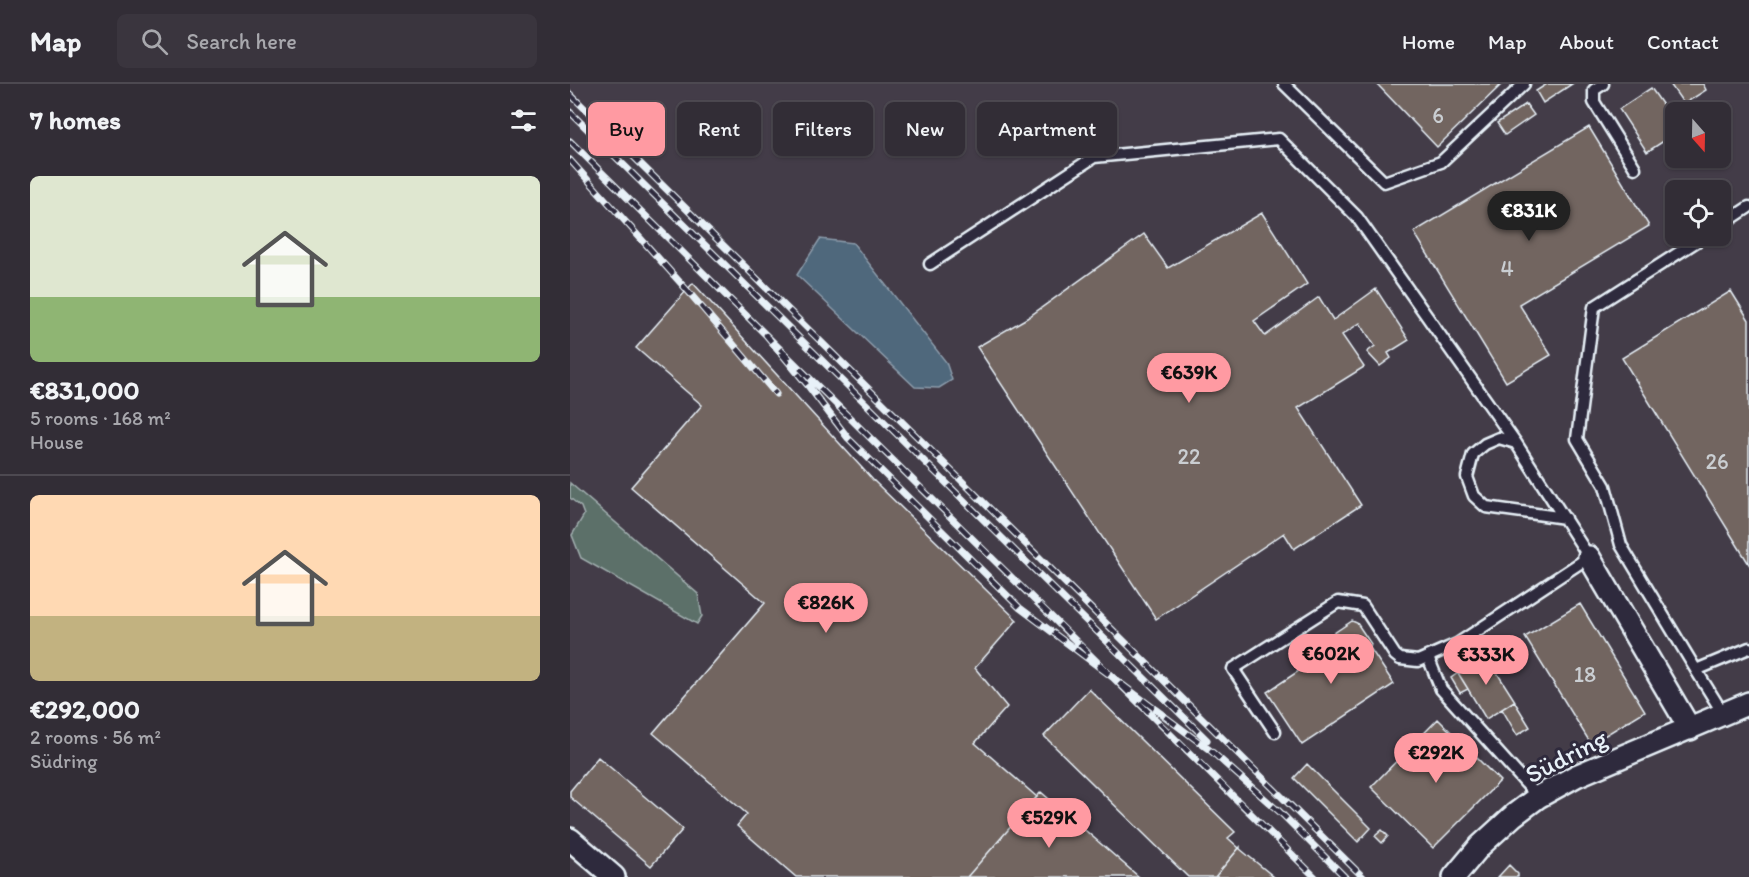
<!DOCTYPE html>
<meta charset="utf-8">
<style>
body{margin:0;font-family:Itim,sans-serif;background:#3a353e;color:#f1f3f6;height:100vh;display:flex;flex-direction:column;font-size:22px;white-space:nowrap}
*{box-sizing:border-box;margin:0}
p{font-size:20px;color:#a8a8ad}
.icon{flex:none;width:33px;height:33px;fill:none;stroke:currentColor;stroke-width:2;stroke-linecap:round;stroke-linejoin:round}
.map{position:relative;flex:1;overflow:hidden}
.side{display:flex;flex-direction:column;background:#322d36;width:570px}
.side>*{flex:none}
.guide{position:absolute;left:18px;top:18px;width:570px;height:54px;display:flex;gap:12px}
.needle{width:39px;rotate:160deg}
.controls{position:absolute;left:1095px;top:18px;display:grid;gap:12px}
.controls a{display:grid;place-items:center;width:66px;height:66px;border-radius:9px;background:#322d36;box-shadow:0 2px 4px #0004,0 0 0 2px #4d4951;font-size:30px}
.price{position:absolute;translate:-50% -51px;padding:0 14px;border-radius:21px;background:#ff9aa2;color:#111;font-size:20px;line-height:39px;filter:drop-shadow(0 2px 3px #0008)}
.price::after{content:'';position:absolute;left:50%;top:36px;width:18px;height:14px;margin-left:-9px;background:inherit;clip-path:polygon(0 0,100% 0,50% 100%)}
.price.on{background:#222;color:#fff}
ul{padding:0;list-style:none}
li{display:grid;align-content:center;gap:12px;height:318px;padding:0 30px}
li+li{border-top:2px solid #4d4951}
li span{display:grid;place-items:center;height:186px;border-radius:9px;color:#555}
li>.icon{margin-inline-start:auto}
span .icon{width:108px;height:108px;fill:#fffc;stroke-width:1}
li b{font-size:26px}
h2{display:flex;justify-content:space-between;align-items:center;height:72px;padding:0 30px;font-size:26px}
.chip{padding:0 21px;border-radius:9px;background:#322d36;box-shadow:0 2px 4px #0004,0 0 0 2px #4d4951;font-size:21px;line-height:54px}
.chip.on{background:#ff9aa2;color:#111}
header{display:flex;align-items:center;gap:36px;box-sizing:border-box;height:84px;padding:0 30px;background:#322d36;border-bottom:2px solid #4d4951}
header strong{font-size:28px}
nav{display:flex;gap:33px;margin-inline-start:auto;font-size:21px}
.search{width:420px;height:54px;background:#3a353e;display:flex;align-items:center;gap:15px;box-sizing:border-box;padding:0 21px;border-radius:9px;color:#a8a8ad;font-size:22px}
main{display:flex;flex:1;min-height:0}
.map>svg:first-child{display:block}
.green{fill:#5b6f69;stroke:#a2b0b0;stroke-width:1.5}
.water{fill:#50677b;stroke:#8d9ead;stroke-width:1.5}
.building{fill:#726561;stroke:#e8f1f8;stroke-width:1.5}
.lines{fill:none;stroke-linecap:round;stroke-linejoin:round}
.service-casing{stroke:#e8f1f8;stroke-width:15}
.minor-casing{stroke:#e8f1f8;stroke-width:26}
.service{stroke:#2f2a3d;stroke-width:10}
.minor{stroke:#2f2a3d;stroke-width:21}
.rail-casing{stroke:#e8f1f8;stroke-width:7}
.rail{stroke:#2f2a3d;stroke-width:4.5;stroke-dasharray:14;stroke-linecap:butt}
.labels{text-anchor:middle;stroke-width:6;stroke-linejoin:round;paint-order:stroke}
.number-label{font-size:22px;fill:#caced2}
.street-label{font-size:26px;fill:#e8f1f8;stroke:#2f2a3d}
</style>
<header>
<strong>Map</strong>
<div class="search"><svg class="icon" aria-label="search" viewBox="0 0 24 24"><circle cx="10" cy="10" r="6"/><path d="M15 15l6 6"/></svg>Search here</div>
<nav><a>Home</a><a>Map</a><a>About</a><a>Contact</a></nav>
</header>
<main>
<section class="side">
<h2>7 homes<svg class="icon" aria-label="filters" viewBox="0 0 24 24"><path d="M4 7h16M4 17h16"/><circle cx="9" cy="7" r="2"/><circle cx="15" cy="17" r="2"/></svg></h2>
<ul>
<li><span style="background:linear-gradient(#dfe7d0 65%,#8fb573 0)"><svg class="icon" aria-label="home" viewBox="0 0 24 24"><path d="M3 11l9-7 9 7M6 9v11h12V9"/></svg></span><div><b>€831,000</b><p>5 rooms · 168 m²</p><p>House</p></div></li>
<li><span style="background:linear-gradient(#ffd9b3 65%,#c2b280 0)"><svg class="icon" aria-label="home" viewBox="0 0 24 24"><path d="M3 11l9-7 9 7M6 9v11h12V9"/></svg></span><div><b>€292,000</b><p>2 rooms · 56 m²</p><p>Südring</p></div></li>
</ul>
</section>
<div class="map">
<svg width="1179" height="793" viewBox="0 0 1179 793">
<rect width="100%" height="100%" fill="#433c48"/>
<filter id="ink" filterUnits="userSpaceOnUse"><feTurbulence type="fractalNoise" baseFrequency=".0167" numOctaves="2"/><feDisplacementMap in="SourceGraphic" scale="12" xChannelSelector="R" yChannelSelector="G"/><feConvolveMatrix kernelMatrix="1 2 1 2 8 2 1 2 1" color-interpolation-filters="sRGB"/></filter>
<g filter="url(#ink)">
<path class="green" d="M0 399 128 510 132 532 127 540 11 474 2 451 14 431 11 423 0 414Z"/>
<path class="water" d="M250 155 283 159 376 278 382 296 369 304 345 303 227 191Z"/>
<path class="building" d="M807 0H932L867 63Z
M977 0H1002L973 19 966 7Z
M1100 0H1133L1136 6 1114 20Z
M1081 4 1106 40V49L1077 68 1049 25Z
M956 20 964 31 935 51 927 39Z
M1019 43 1079 142 949 220 981 271 936 298 844 148Z
M692 129 737 200 684 237 695 252 749 213 763 236 806 205 839 256 818 269 821 274 810 282 797 268 805 262 790 239 772 251 794 283 728 324 791 421 724 465 714 449 586 535 407 263 457 234 574 150 598 184Z
M123 199 303 396 447 536 405 584 437 623 405 659 467 713 397 793H226L167 742 177 730 83 649 195 519 61 403 132 321 66 264Z
M1161 207 1179 236V480L1052 274Z
M1010 520 1075 627 1021 660 955 553Z
M782 537 787 539 801 560 800 564 824 600 732 661 697 608 762 565 755 555Z
M915 570 945 617 916 635 887 587Z
M888 589 898 605 890 609 881 594Z
M519 605 665 748 658 754 669 764 645 793H618L474 652Z
M944 617 960 643 947 651 932 625Z
M868 635 930 697 863 764 801 703Z
M28 673 113 745 81 782 0 713V707Z
M737 680 801 744 788 758 724 694Z
M471 708 569 793H397Z
M812 746 818 752 812 759 805 752Z
M670 763V765L704 793H645Z
M939 781 948 790V793H928Z"/>
<g class="lines">
<defs>
<path id="service" d="M714 0 814 98 871 78 954 0
M1033 0 1024 6V18L1065 84
M1150 142 1179 123
M360 180 524 73 709 55 787 133 946 359
M858 573 871 605 968 713
M1126 586 1051 461 1035 402 1007 355 1024 223 1135 152
M1154 631 1126 586 1179 564
M705 648 663 585 768 518 793 522 825 571 830 575 848 577 887 560 1019 473 946 359 929 354 915 360 903 370 897 393 904 412 916 423 995 434"/>
<path id="minor" d="M1019 473 1120 645
M0 755 44 793
M884 793 910 762 944 731 968 713 1006 692 1179 619"/>
</defs>
<use href="#service" class="service-casing"/>
<use href="#minor" class="minor-casing"/>
<use href="#service" class="service"/>
<use href="#minor" class="minor"/>
<defs>
<path id="rail" d="M0 10 793 793
M0 28 637 656
M0 57 196 251
M0 76 117 206 206 310
M707 725 775 793
M713 731 641 667 450 524 278 354 239 303 196 251C379 432 563 612 745 793"/>
</defs>
<use href="#rail" class="rail-casing"/>
<use href="#rail" class="rail"/>
</g>
</g>
<g class="labels">
<g class="number-label">
<text x="868" y="39">6</text>
<text x="937" y="192">4</text>
<text x="619" y="380">22</text>
<text x="1147" y="385">26</text>
<text x="1015" y="598">18</text>
</g>
<g class="street-label">
<text transform="translate(996 672) rotate(-27)" y="9">Südring</text>
</g>
</g>
</svg>
<div class="controls">
<a><svg class="needle" viewBox="-14 -14 28 28"><path d="M0-13l5 13h-10z" fill="#e53935"/><path d="M0 13l5-13h-10z" fill="#a8a8ad"/></svg></a>
<a><svg class="icon" aria-label="locate" viewBox="0 0 24 24"><circle cx="12" cy="12" r="6"/><path d="M12 2v4M12 18v4M2 12h4M18 12h4"/></svg></a>
</div>
<b class="price on" style="left:959px;top:158px">€831K</b>
<b class="price" style="left:619px;top:320px">€639K</b>
<b class="price" style="left:256px;top:550px">€826K</b>
<b class="price" style="left:761px;top:601px">€602K</b>
<b class="price" style="left:916px;top:602px">€333K</b>
<b class="price" style="left:866px;top:700px">€292K</b>
<b class="price" style="left:479px;top:765px">€529K</b>
<div class="guide">
<a class="chip on">Buy</a>
<a class="chip">Rent</a>
<a class="chip">Filters</a>
<a class="chip">New</a>
<a class="chip">Apartment</a>
</div>
</div>
</main>
